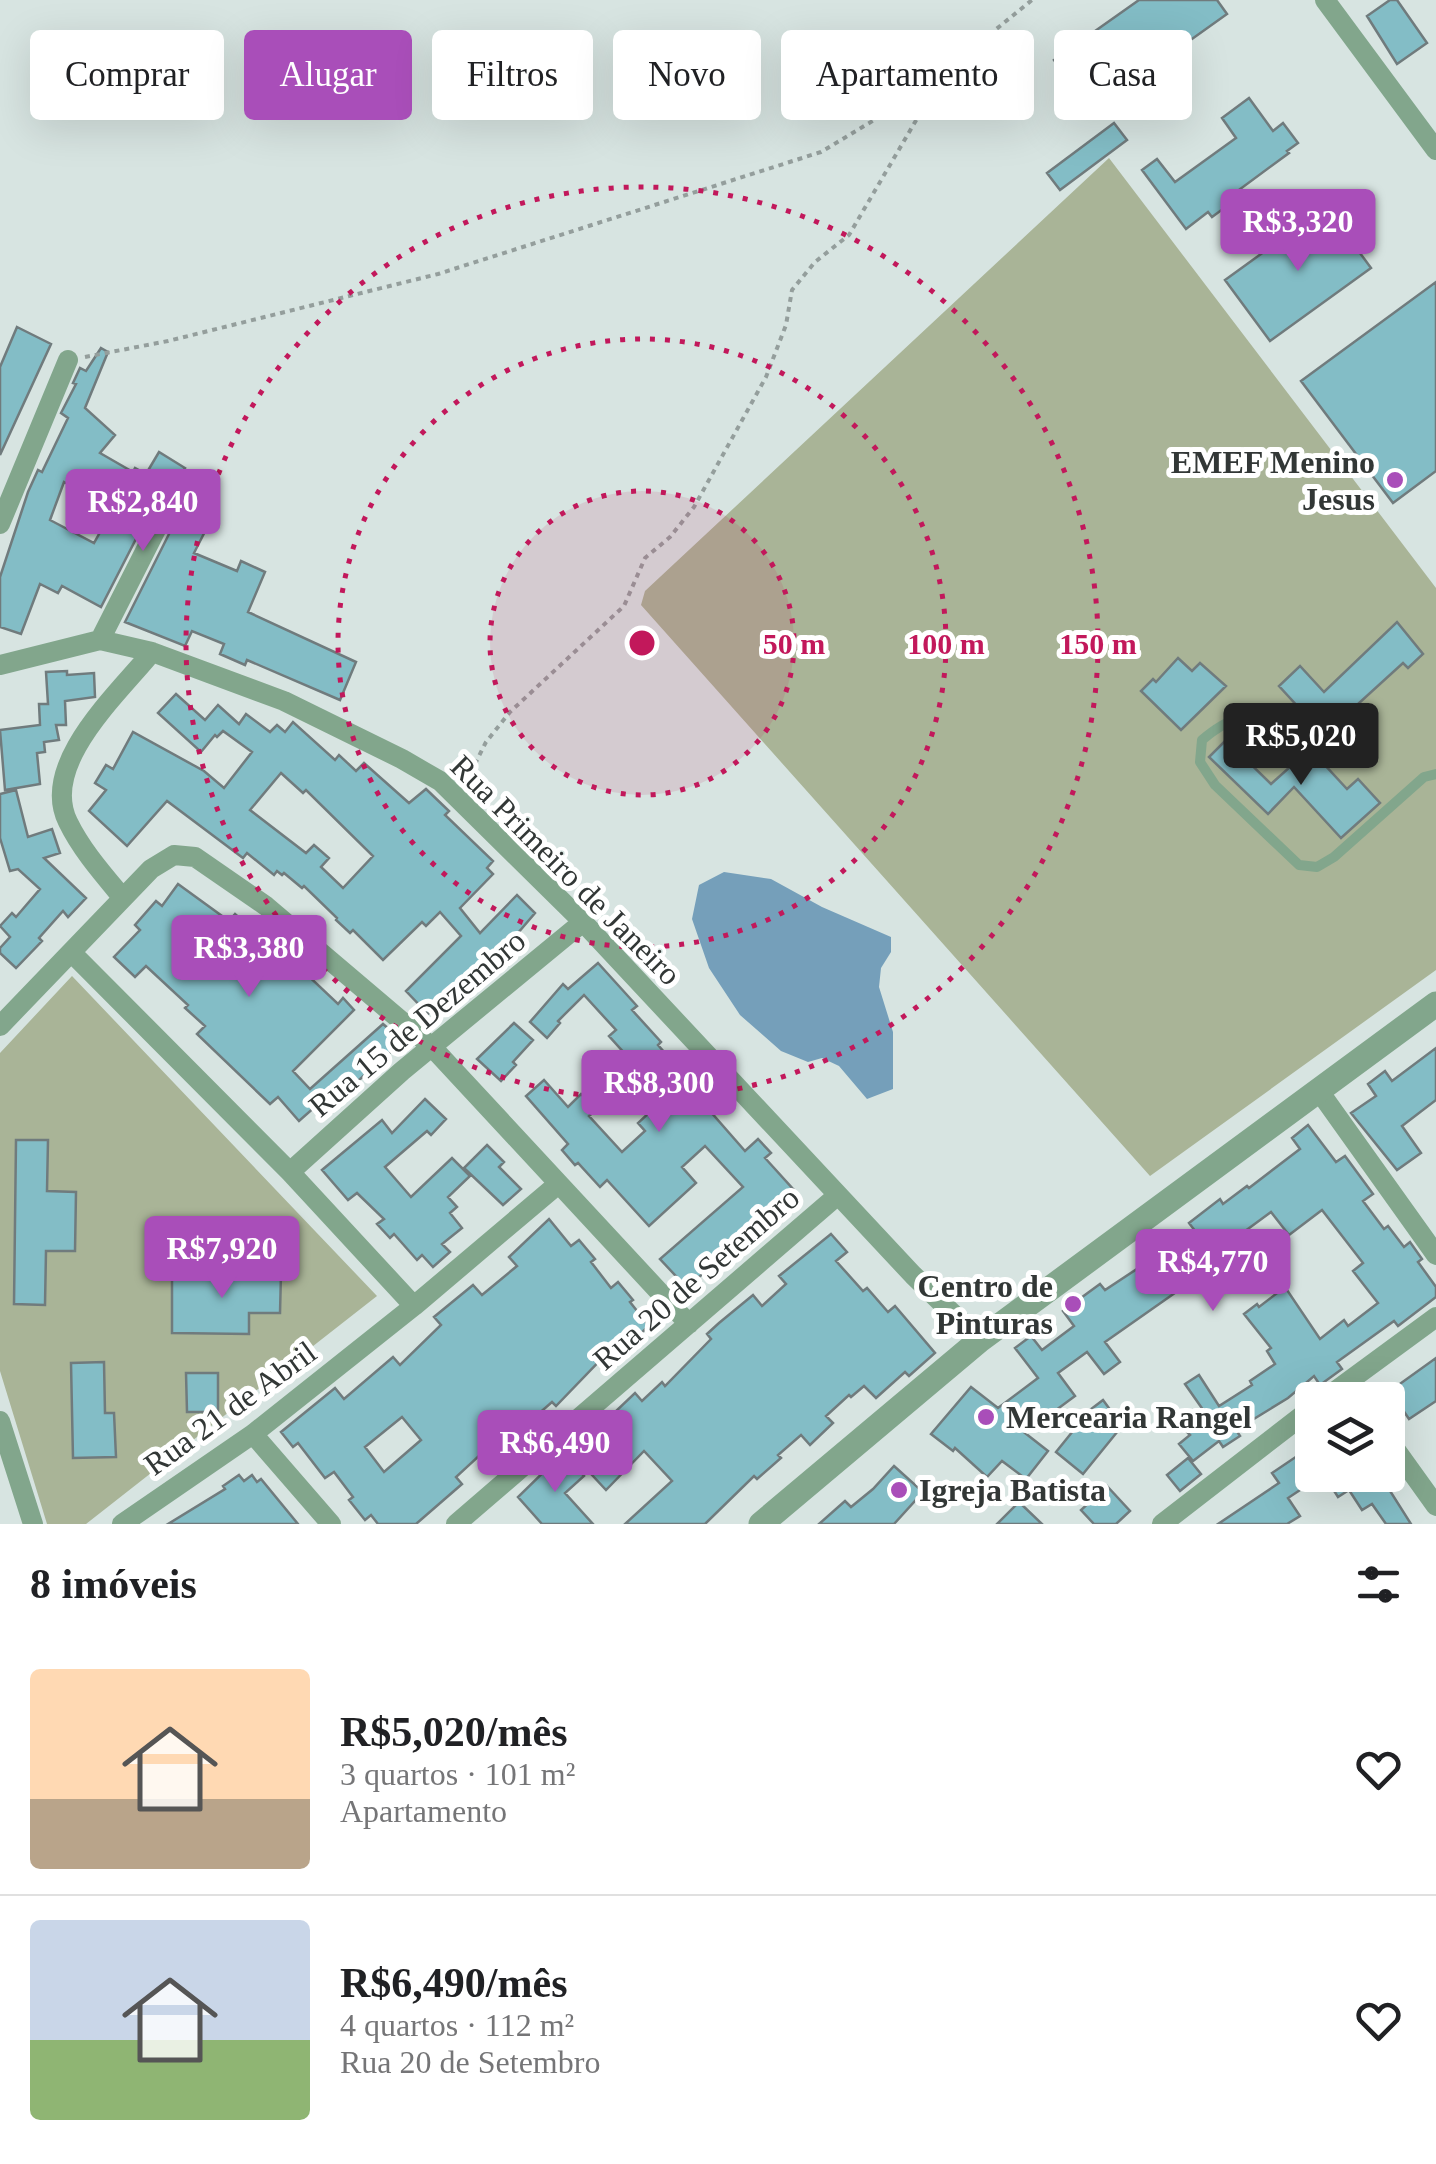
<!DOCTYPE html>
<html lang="pt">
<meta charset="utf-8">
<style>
body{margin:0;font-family:"Times New Roman",serif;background:#f6f6f6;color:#202124;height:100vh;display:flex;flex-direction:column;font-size:38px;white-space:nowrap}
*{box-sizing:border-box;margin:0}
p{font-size:32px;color:#757577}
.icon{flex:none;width:55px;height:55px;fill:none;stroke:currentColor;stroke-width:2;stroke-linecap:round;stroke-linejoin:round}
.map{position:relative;height:1524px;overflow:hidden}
.details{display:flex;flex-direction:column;background:#fff;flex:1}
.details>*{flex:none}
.banner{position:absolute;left:30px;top:30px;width:1378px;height:90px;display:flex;gap:20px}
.tools{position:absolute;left:1295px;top:1382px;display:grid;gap:20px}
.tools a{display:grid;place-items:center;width:110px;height:110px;border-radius:10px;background:#fff;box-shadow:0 10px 40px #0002;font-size:50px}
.price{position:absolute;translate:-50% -85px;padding:0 22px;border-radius:10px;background:#a94eb9;color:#fff;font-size:32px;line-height:65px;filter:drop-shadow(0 2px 5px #0008)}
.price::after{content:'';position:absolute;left:50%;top:60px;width:30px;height:22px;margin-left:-15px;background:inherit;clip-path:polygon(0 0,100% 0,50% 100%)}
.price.current{background:#222;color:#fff}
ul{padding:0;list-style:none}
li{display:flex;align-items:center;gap:30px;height:250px;padding:0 30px}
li+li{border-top:2px solid #e0e0e0}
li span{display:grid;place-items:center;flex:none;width:280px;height:200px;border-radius:10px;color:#555}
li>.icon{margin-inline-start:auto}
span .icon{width:120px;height:120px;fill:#fffc;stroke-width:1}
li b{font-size:42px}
h2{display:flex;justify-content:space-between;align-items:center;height:120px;padding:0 30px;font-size:42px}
.chip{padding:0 35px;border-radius:10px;background:#fff;box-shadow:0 10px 40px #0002;font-size:35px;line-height:90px}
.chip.current{background:#a94eb9;color:#fff}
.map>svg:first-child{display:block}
.green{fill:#a9b497}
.water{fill:#759fba}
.building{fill:#83bdc6;stroke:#707b7d;stroke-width:2.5;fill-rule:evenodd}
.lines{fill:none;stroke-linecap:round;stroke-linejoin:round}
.path{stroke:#949e9c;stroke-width:4;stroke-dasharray:5 5;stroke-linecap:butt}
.service{stroke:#82a68c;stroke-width:10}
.minor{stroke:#82a68c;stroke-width:20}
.tertiary{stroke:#82a68c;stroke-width:25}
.ring{fill:none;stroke:#c2185b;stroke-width:5;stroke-dasharray:5 10}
.poi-dot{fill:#a94eb9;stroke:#fff;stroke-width:4}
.labels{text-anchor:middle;stroke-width:10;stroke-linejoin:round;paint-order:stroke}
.poi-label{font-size:32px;font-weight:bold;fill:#323736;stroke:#fff;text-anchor:end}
.street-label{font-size:32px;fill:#323736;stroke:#fff}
.centre{fill:#c2185b;stroke:#fff;stroke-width:5}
.ring-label{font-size:30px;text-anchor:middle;font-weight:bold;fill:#c2185b;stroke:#fff;stroke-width:10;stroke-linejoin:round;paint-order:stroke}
</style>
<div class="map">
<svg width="1436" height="1524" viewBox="0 0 1436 1524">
<rect width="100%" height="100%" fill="#d7e4e1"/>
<path class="green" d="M1109 158 1436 588V970L1150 1176 641 605 645 591Z
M72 976 377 1296 86 1524H47L0 1371V1053Z"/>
<path class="water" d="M724 872 771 879 822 907 891 937V952L881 968 879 987 893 1032V1089L867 1099 839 1066 822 1058 808 1062 781 1051 740 1015 709 968 692 919 699 885Z"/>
<path class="building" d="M1139 0H1217L1227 14 1091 111 1054 60Z
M1390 0H1397L1427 43 1397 64 1367 16Z
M1249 98 1273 131 1283 123 1298 143 1287 151 1289 153 1228 198 1231 203 1212 217 1208 212 1186 229 1142 170 1157 159 1175 182 1236 138 1222 118Z
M1114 123 1127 140 1060 190 1047 173Z
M1326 207 1371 268 1270 341 1225 280Z
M1436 282V471L1393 503 1301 381Z
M17 327 51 344 0 455V367Z
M101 348 108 352 85 408 115 435 100 453 133 472 135 468 146 474 159 452 185 468 178 478 213 499 211 503 218 506 194 553 237 571 241 561 265 572 248 612 356 662 340 700 247 660 245 665 220 654 224 644 192 631 185 646 125 622 182 508V495L175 489 163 490 158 496 101 607 62 586 58 593 40 584 21 634 0 627V577L28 492 38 470 42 472 68 418 61 413 76 384 73 383 80 368 86 371ZM64 482 114 507 94 543 50 520Z
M1397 622 1423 654 1408 668 1403 663 1324 735 1279 686 1300 666 1324 692Z
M1178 658 1192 671 1200 663 1226 686 1181 730 1141 691 1153 679 1156 682Z
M67 671V675L94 673 95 697 65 701 66 725H56L59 740 44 742 45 752 37 753 40 784 5 790 0 730 40 725 39 704H48L46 672Z
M176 694 205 720 218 705 239 724 246 714 270 732 277 725 285 732 293 722 335 760 339 755 356 771 364 763 409 803 426 789 449 811 445 815 493 861 487 868 493 874 460 908 480 933 517 895 535 913 500 954 454 993 452 991 428 1014 406 991 461 936 440 912 426 926 422 922 383 960 353 930 350 933 336 920 337 918 304 886 302 888 284 873 282 875 277 871 274 875 247 853 243 858 167 801 127 846 89 811 106 790 95 783 106 765 113 769 133 732 204 771 224 788 252 752 223 731 217 737 215 735 201 752 158 713ZM281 773 303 793 306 790 373 856 343 888 321 867 329 858 314 845 306 853 250 810Z
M1226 740 1271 784 1310 749 1347 789 1358 779 1380 803 1341 838 1294 787 1268 814 1209 757Z
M16 790 28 837 52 829 60 853 44 858 86 898 68 917 63 911 39 938 42 941 16 968 0 953V948L10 937 0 926 12 913 16 917 40 889 18 869 10 871 0 838V794Z
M178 884 229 921 235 914 260 936 263 933 338 1004 343 998 354 1010 293 1071 310 1089 383 1024 403 1041 332 1104 326 1097 299 1121 278 1097 270 1104 197 1034 205 1026 185 1008 188 1005 146 966 135 977 114 957 140 930 135 925 156 901 162 906Z
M598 963 637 1006 632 1010 661 1042 658 1045 688 1079 692 1075 711 1096 703 1103 745 1151 758 1139 771 1153 765 1158 793 1189 775 1205 783 1213 761 1232 752 1222 727 1244 731 1248 687 1288 660 1259 743 1187 705 1146 682 1167 696 1183 649 1226 607 1180 600 1187 578 1163 575 1165 562 1150 568 1144 526 1096 544 1080 568 1107 581 1094 596 1110 589 1116 622 1152 645 1131 638 1123 650 1112 633 1093 640 1087 618 1062 626 1055 609 1036 616 1030 584 995 558 1021 560 1023 547 1038 530 1022 563 984 568 989Z
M514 1023 533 1040 513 1062 516 1065 501 1081 477 1059Z
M1436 1048V1100L1402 1126 1421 1153 1397 1170 1351 1113 1376 1096 1368 1084 1385 1071 1392 1081Z
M425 1099 446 1119 431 1135 427 1131 385 1167 411 1197 452 1158 470 1176 448 1197 457 1207 450 1213 462 1228 442 1244 450 1252 433 1267 422 1255 417 1260 394 1234 390 1238 377 1224 384 1219 357 1193 348 1200 322 1170 382 1120 392 1133Z
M1308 1125 1336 1162 1345 1156 1373 1194 1363 1201 1384 1229 1388 1226 1404 1247 1410 1242 1422 1259 1418 1262 1436 1287V1297L1398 1326 1394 1321 1337 1362 1342 1369 1320 1385 1314 1376 1288 1398 1236 1430 1240 1436 1223 1447 1219 1441 1193 1461 1179 1444 1190 1435 1185 1430 1206 1414 1185 1384 1199 1375 1219 1406 1252 1385 1250 1381 1275 1364 1267 1351 1271 1348 1244 1314 1257 1304 1259 1307 1285 1287 1320 1339 1344 1320 1348 1326 1378 1303 1353 1271 1363 1263 1322 1210 1289 1235 1271 1212 1222 1248 1227 1255 1209 1269 1105 1342 1120 1362 1104 1374 1087 1352 1058 1373 1075 1396 1025 1433 1048 1451 1026 1479 1002 1461 987 1477 955 1448 953 1451 931 1434 971 1387 998 1408 1038 1378 1015 1348 1031 1336 1042 1350 1074 1326 1063 1311 1100 1284 1105 1290 1152 1259 1158 1267 1199 1236 1189 1223 1220 1199 1223 1204 1247 1186 1249 1188 1300 1149 1292 1138Z
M16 1140H48L47 1191 76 1192 75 1251H46L45 1305 14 1304Z
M487 1145 504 1162 499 1167 521 1189 503 1205 464 1168Z
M549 1219 571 1246 579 1240 595 1259 591 1262 611 1288 618 1282 633 1300 630 1302 649 1326 640 1334 644 1339 623 1357 614 1346 556 1406 552 1402 487 1459 482 1453 456 1477 462 1484 416 1524H378L371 1515 365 1520 349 1500 353 1497 334 1472 325 1478 298 1443 293 1447 281 1432 335 1388 344 1399 393 1357 400 1365 441 1325 434 1317 473 1285 482 1295 517 1266 509 1257ZM402 1417 421 1440 384 1472 365 1447Z
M831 1234 847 1252 836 1261 863 1291 867 1288 888 1312 895 1306 935 1353 909 1376 905 1372 876 1398 864 1386 851 1397 849 1395 826 1416 833 1423 810 1445 801 1435 778 1455 781 1458 757 1479 754 1476 705 1524H625L672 1481 644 1451 606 1490 580 1462 623 1419 616 1411 635 1393 642 1401 662 1382 665 1386 711 1339 707 1334 719 1323 753 1295 762 1306 786 1284 779 1276Z
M172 1272 281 1273 280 1313H249V1334L172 1333Z
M1436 1358V1401L1409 1419 1390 1391Z
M104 1362 105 1413H114L116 1457 73 1458 71 1363Z
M186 1373H218V1412H187Z
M1103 1400 1122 1426 1083 1474 1056 1452 1090 1410Z
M1312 1446V1482L1288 1498 1300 1516 1287 1524H1218L1279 1483 1272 1473Z
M563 1453 584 1476 565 1493 593 1524H542L518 1497Z
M1188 1458 1201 1474 1180 1491 1167 1475Z
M894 1466 923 1492 894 1524H819L845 1501 851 1507 873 1489Z
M239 1475 244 1481 252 1475 257 1482 261 1479 298 1524H168L225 1489 223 1486Z
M1324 1475H1380L1411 1524H1386L1372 1504 1362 1510 1349 1490 1338 1497Z
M1107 1486 1130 1511 1116 1524H1094L1081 1510Z
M1019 1502 1042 1524H997Z"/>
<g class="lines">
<path class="path" d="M85 357 168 341 438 274 821 152 914 96 1032 0
M466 782 486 742 510 712 624 606 645 558 670 537 694 507 766 377 786 325 792 290 815 262 849 235 918 117 914 96"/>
<path class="service" d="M1276 719C1240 716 1229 717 1202 740L1200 762 1215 785 1299 865 1317 867 1334 857 1424 777 1436 774"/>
<path class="minor" d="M1325 0 1436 150
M0 524 68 360
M100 640 170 502
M0 665 100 640 152 652 284 701 402 759 440 781 583 922 913 1275 980 1340
M122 897C102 873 81 849 68 822 39 764 119 693 152 652
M71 952 290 1172 414 1306
M0 1026 151 869 174 855 195 857 266 906 432 1047 689 1324
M1319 1091 1436 1255
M290 1172 402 1071 583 922
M1323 1400 1436 1317
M0 1421 33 1524
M253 1434 331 1524
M1388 1439 1436 1506
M122 1524 253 1434 414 1306 557 1185
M456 1524 838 1195
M1162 1524 1312 1408"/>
<path class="tertiary" d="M761 1524 980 1340 1436 1004"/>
</g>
<circle cx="642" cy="643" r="152" fill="#c2185b" fill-opacity=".12"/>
<g class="ring">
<circle cx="642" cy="643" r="152"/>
<circle cx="642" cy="643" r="304"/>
<circle cx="642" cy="643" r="456"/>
</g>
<g class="poi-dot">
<circle cx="1395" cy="480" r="10"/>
<circle cx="1073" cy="1304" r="10"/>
<circle cx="986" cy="1417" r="10"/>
<circle cx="899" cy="1490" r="10"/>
</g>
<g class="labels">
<g class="poi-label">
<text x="1375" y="473">EMEF Menino<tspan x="1375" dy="37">Jesus</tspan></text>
<text x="1053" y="1297">Centro de<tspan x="1053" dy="37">Pinturas</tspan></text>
<text x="1006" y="1428" text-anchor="start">Mercearia Rangel</text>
<text x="919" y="1501" text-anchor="start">Igreja Batista</text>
</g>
<g class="street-label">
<text transform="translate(566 870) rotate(45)" y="11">Rua Primeiro de Janeiro</text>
<text transform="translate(417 1023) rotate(-40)" y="11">Rua 15 de Dezembro</text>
<text transform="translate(696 1278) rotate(-41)" y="11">Rua 20 de Setembro</text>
<text transform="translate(230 1408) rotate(-36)" y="11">Rua 21 de Abril</text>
</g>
</g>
<circle cx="642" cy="643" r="15" class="centre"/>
<g class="ring-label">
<text x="794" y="654">50 m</text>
<text x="946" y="654">100 m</text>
<text x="1098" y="654">150 m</text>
</g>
</svg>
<div class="tools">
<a><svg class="icon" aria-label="layers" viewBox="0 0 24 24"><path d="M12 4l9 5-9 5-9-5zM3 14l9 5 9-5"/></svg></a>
</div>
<b class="price" style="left:1298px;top:274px">R$3,320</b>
<b class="price" style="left:143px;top:554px">R$2,840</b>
<b class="price current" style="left:1301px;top:788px">R$5,020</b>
<b class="price" style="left:249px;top:1000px">R$3,380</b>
<b class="price" style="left:659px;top:1135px">R$8,300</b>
<b class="price" style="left:222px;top:1301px">R$7,920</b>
<b class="price" style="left:1213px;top:1314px">R$4,770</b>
<b class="price" style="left:555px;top:1495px">R$6,490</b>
<div class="banner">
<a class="chip">Comprar</a>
<a class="chip current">Alugar</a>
<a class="chip">Filtros</a>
<a class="chip">Novo</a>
<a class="chip">Apartamento</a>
<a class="chip">Casa</a>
</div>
</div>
<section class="details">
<h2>8 imóveis<svg class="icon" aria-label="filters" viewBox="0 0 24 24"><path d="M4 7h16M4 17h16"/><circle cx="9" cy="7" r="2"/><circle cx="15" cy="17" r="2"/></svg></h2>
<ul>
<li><span style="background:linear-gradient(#ffd9b3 65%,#b9a48a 0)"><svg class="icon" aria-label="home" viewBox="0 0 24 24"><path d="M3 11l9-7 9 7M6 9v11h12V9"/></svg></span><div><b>R$5,020/mês</b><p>3 quartos · 101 m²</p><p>Apartamento</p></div><svg class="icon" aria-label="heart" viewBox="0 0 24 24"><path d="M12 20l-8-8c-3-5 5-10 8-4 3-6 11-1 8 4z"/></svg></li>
<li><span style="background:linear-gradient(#c9d6e8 60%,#8fb573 0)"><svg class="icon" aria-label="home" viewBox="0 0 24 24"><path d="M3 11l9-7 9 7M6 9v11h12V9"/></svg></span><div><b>R$6,490/mês</b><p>4 quartos · 112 m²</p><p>Rua 20 de Setembro</p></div><svg class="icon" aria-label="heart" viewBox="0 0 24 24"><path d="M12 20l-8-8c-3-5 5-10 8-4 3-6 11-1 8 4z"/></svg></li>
</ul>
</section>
